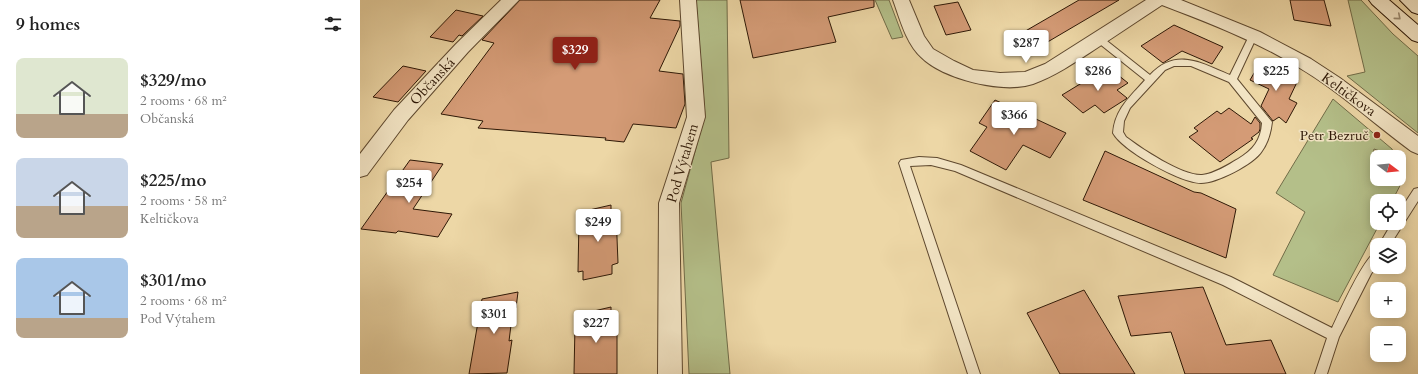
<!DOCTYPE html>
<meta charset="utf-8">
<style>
body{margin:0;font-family:Cardo,serif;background:#f6f6f6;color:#222;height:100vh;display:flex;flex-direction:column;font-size:15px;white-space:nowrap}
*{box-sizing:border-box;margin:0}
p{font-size:13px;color:#767676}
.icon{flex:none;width:22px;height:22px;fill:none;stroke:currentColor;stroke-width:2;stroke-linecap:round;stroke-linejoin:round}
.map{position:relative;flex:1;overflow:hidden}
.details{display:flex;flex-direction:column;background:#fff;width:360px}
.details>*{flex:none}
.needle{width:26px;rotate:106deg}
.controls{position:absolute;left:1010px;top:150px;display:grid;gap:8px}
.controls a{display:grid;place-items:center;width:36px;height:36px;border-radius:8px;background:#fff;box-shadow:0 2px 10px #0003;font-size:20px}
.price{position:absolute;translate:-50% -34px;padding:0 9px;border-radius:4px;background:#fff;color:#222;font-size:13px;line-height:26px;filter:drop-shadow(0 1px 2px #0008)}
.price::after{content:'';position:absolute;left:50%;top:24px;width:12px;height:9px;margin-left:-6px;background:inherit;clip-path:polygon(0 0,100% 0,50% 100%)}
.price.on{background:#8f2418;color:#fff}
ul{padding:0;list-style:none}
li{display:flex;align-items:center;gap:12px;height:100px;padding:0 16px}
li span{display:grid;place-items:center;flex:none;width:112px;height:80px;border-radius:8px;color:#555}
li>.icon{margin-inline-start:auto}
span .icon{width:48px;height:48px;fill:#fffc;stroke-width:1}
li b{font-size:17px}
h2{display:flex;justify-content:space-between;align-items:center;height:48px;padding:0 16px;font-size:17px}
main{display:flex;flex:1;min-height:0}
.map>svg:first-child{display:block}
.green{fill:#b4bf89;stroke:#716c48}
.building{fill:#d49b76;stroke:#2e1806}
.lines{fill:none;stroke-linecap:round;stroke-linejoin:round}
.lane-casing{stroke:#5e482e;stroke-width:2}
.street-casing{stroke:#5e482e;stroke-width:2}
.secondary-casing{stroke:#2e1806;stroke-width:2}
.lane{fill:#f3e5c5;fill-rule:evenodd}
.street{fill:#f3e5c5;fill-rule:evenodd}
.secondary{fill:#f3e5c5;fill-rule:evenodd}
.oneway{stroke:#9a896f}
.poi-dot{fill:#8f2418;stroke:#f3e5c5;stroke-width:1.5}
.labels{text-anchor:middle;stroke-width:3;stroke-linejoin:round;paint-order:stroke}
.street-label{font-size:14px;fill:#2e1806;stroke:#f3e5c5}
.poi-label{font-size:14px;fill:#2e1806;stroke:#f3e5c5;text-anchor:end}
</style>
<main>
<section class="details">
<h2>9 homes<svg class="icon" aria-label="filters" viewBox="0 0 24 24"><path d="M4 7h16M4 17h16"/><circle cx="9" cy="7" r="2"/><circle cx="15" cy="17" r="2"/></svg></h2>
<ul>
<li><span style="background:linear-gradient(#dfe7d0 70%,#b9a48a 0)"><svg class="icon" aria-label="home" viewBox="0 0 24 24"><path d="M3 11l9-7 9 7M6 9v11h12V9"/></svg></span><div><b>$329/mo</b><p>2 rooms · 68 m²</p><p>Občanská</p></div></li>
<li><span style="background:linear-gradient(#c9d6e8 60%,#b9a48a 0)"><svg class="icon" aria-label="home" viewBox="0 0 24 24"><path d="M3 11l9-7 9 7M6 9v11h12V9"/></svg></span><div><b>$225/mo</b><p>2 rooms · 58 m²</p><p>Keltičkova</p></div></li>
<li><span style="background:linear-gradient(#a9c7e8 75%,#b9a48a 0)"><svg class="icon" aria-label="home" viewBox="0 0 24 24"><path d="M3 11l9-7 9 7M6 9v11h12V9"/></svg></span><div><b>$301/mo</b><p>2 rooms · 68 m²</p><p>Pod Výtahem</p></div></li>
</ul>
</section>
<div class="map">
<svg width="1058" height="374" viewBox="0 0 1058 374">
<rect width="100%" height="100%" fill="#edd7a6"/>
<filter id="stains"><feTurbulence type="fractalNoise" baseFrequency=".005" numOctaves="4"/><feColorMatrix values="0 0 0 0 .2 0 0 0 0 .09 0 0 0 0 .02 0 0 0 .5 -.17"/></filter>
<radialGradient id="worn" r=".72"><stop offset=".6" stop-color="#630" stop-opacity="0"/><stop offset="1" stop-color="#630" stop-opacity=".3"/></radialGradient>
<path class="green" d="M336 0H367L369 158 351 162 370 374H329L321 203 345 115Z
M515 0H529L543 37 532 39Z
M988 0H1001L1033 34 1058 56V133L987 76 1005 72Z
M973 99 1032 149 1035 156 1014 149 1012 160 1017 163V179H1039V175L1044 178 1032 201H1017V223H1020L978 302 913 275 945 212 916 193Z"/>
<path class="building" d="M160 0H300L290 18 320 21V26L299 71 323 74 325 104 316 128 273 124 264 142 245 140 246 138 118 128 123 121 81 114 134 43 122 40Z
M380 0H514V7L468 17 476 42 393 58Z
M719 0H759L679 47 662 33Z
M930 0H964L971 26 934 20Z
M598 2 611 30 586 35 574 6Z
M96 10 123 16 102 36 99 35 93 42 70 37Z
M814 25 863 47 852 64 822 51 803 63 781 46Z
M900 63 938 80 929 99 937 103 926 123 919 117 913 121 901 106 909 89 890 80Z
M43 66 66 71 38 102 13 97Z
M748 67 768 83 757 90 767 98 766 99 744 113 735 105 723 113 702 95Z
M635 100 706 133 690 158 663 145 646 170 610 151 627 127 619 123Z
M869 108 891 124 895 117 900 123V129L899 132 891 138 893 139 860 162 829 137 838 131 834 128 857 111 861 114Z
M745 151 834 192 841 193 876 209 866 258 723 200Z
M50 160 83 164 53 209 92 214 78 237 38 231 36 233 1 229Z
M251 205V213L256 212 258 263 252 265V274L223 280V271L218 272 219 220 225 219V211Z
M843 287 866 345 911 340 926 374H825L811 332 771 336 758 296Z
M724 290 754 340 775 374H700L667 313Z
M158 292 156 308 153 309 149 341 152 340 147 373 109 374 122 299Z
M251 307V317L257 315V374H214L215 325 221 324V314Z"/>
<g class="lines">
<defs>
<path id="lane" d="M893 33 897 36 877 79 912 122C911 131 908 143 902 151 894 164 857 183 841 183 821 183 763 151 753 133 755 109 770 97 785 80L736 41 735 39 736 37H742L790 75C816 47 841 63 870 75L889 36ZM814 66H831L869 82 902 123C901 140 893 150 878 159 868 165 854 174 842 175 822 176 782 149 766 137L763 132 764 121 770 108 805 70Z
M559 157 577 158 601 165 871 277 972 328C979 313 1004 256 1017 251V265L1011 274 979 337 967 374H955L967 338 863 285 595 171 571 165 550 166 620 374H608L539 163 541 160Z
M1058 188V201L1030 245H1019L1032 223H1039V212L1054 189Z"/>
<path id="street" d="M141 0H159L108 52 48 120 7 175 0 177V154L34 110 96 44Z
M320 0H336L345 117 319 203 322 374H298L299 203 327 117Z
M533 0H549L564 36 573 49 594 61 613 70 640 73 665 72 685 64 786 0H821L900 32 951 59 980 78 1058 136V154L1051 151C1014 124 979 91 938 67 896 41 849 23 802 5 779 20 757 35 734 50 714 63 695 76 673 84 643 94 583 79 561 57 546 43 540 19 533 0Z"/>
<path id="secondary" d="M1009 0H1029L1058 25V42L1052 40 1012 4Z
M1040 0H1058V14L1052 12Z"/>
</defs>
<use href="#lane" class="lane-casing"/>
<use href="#street" class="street-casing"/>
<use href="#secondary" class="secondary-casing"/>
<use href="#lane" class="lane"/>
<use href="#street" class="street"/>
<use href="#secondary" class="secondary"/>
</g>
<defs><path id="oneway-chevron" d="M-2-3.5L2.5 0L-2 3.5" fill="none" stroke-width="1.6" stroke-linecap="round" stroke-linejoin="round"/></defs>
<use class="oneway" href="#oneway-chevron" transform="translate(1038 17) rotate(41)"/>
<circle class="poi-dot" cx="1017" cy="135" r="4"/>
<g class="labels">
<g class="street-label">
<text transform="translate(72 81) rotate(-47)" y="5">Občanská</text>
<text transform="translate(989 94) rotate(36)" y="5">Keltičkova</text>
<text transform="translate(322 163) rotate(-74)" y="5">Pod Výtahem</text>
</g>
<g class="poi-label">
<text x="1009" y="140">Petr Bezruč</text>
</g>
</g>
<rect width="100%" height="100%" filter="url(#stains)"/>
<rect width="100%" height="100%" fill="url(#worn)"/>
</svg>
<div class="controls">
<a><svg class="needle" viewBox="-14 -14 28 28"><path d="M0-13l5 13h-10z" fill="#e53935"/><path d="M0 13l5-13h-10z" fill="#767676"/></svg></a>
<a><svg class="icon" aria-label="locate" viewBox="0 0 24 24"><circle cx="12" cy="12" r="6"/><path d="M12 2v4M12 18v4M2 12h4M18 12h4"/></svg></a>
<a><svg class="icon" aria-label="layers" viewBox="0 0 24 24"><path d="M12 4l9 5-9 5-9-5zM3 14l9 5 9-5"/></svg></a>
<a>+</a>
<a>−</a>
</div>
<b class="price" style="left:666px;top:64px">$287</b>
<b class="price on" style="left:215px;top:71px">$329</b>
<b class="price" style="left:738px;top:92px">$286</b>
<b class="price" style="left:916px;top:92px">$225</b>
<b class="price" style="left:654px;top:136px">$366</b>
<b class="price" style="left:49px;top:204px">$254</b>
<b class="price" style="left:238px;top:243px">$249</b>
<b class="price" style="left:134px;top:335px">$301</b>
<b class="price" style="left:236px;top:344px">$227</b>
</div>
</main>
